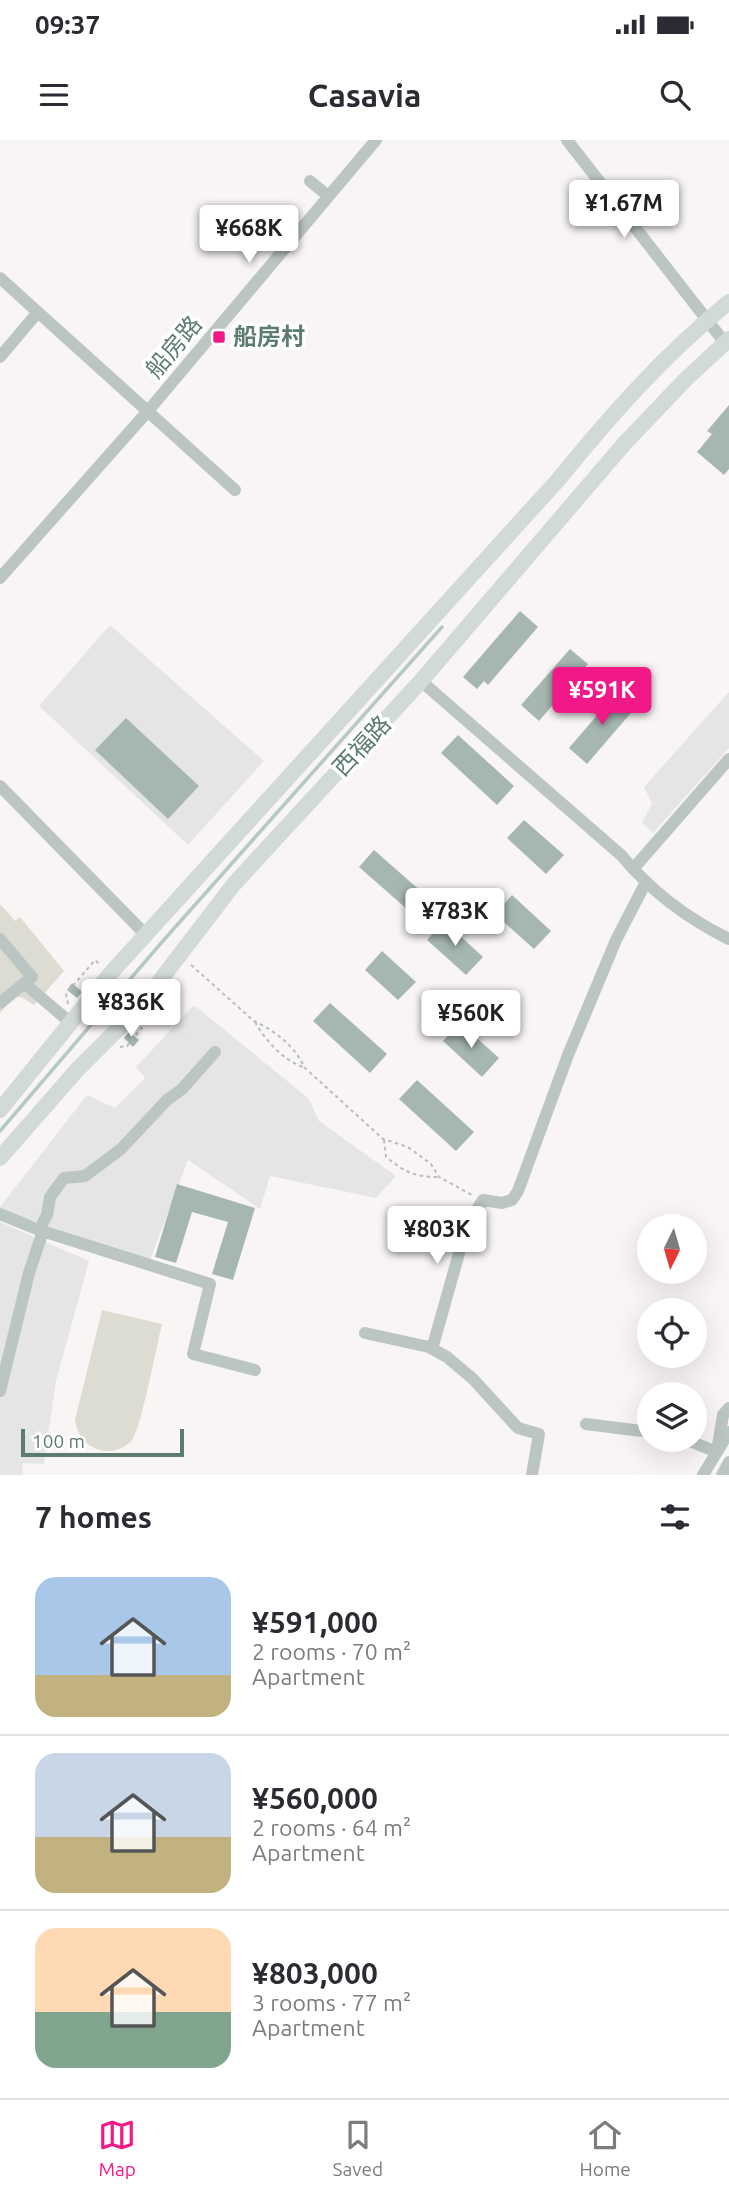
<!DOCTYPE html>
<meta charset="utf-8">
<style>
body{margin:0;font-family:Ubuntu,"Noto Sans SC",sans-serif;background:#f7f7f7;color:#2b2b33;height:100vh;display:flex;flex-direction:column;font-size:26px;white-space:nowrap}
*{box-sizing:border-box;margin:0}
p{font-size:23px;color:#7c7c81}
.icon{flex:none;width:38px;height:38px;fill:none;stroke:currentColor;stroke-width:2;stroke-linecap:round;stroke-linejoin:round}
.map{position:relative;height:1335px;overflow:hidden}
.sheet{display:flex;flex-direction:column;background:#fff;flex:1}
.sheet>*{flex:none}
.needle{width:46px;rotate:185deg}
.tools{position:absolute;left:637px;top:1074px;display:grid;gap:14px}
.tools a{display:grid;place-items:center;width:70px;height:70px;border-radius:50%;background:#fff;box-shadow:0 7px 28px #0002;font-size:35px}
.scale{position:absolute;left:21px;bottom:18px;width:163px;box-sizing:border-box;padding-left:7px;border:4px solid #5c7c72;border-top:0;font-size:19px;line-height:24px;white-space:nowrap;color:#5c7c72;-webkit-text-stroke:5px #fff;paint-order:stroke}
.price{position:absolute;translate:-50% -60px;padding:0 16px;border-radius:7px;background:#fff;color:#222;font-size:23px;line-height:46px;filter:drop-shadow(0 2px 4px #0008)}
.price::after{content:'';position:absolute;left:50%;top:42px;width:21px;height:16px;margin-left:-10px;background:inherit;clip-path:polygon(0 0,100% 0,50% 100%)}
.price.on{background:#f31888;color:#fff}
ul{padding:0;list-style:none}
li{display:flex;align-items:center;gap:21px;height:175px;padding:0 35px}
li+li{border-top:2px solid #e1e1e2}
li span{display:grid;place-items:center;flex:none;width:196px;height:140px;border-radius:21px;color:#555}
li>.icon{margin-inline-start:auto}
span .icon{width:84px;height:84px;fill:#fffc;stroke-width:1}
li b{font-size:30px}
h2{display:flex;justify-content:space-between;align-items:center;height:84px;padding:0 35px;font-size:30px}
.status{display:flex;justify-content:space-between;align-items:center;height:49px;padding:0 35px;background:#fff;direction:ltr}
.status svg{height:19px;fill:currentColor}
header{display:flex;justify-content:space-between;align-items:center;height:91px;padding:0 35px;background:#fff;font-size:32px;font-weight:700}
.tab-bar{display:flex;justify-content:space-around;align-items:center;height:98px;border-top:2px solid #e1e1e2;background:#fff;font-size:19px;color:#7c7c81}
.tab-bar a{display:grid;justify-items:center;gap:4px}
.tab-bar .on{color:#f31888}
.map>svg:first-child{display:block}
.built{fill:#e5e6e4}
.green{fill:#dddcd3}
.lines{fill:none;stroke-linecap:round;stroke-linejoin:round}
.stream{stroke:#b6cac1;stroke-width:3.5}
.building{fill:#a6b7b2}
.path{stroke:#b6bebb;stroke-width:2;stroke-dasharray:3.5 3.5;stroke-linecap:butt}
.minor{stroke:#bbc6c2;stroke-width:12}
.major{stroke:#d1dad8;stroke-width:16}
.poi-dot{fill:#f31888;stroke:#fff;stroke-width:2.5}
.labels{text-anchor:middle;stroke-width:7;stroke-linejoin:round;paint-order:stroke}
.poi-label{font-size:24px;font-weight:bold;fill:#5c7c72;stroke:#fff;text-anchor:start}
.street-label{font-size:24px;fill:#5c7c72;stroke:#fff}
</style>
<div class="status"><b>09:37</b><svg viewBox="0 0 49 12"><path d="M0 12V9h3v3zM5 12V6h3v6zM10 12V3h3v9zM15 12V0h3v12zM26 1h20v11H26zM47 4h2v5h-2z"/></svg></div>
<header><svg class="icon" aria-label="menu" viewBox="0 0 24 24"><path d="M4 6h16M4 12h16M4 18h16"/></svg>Casavia<svg class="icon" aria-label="search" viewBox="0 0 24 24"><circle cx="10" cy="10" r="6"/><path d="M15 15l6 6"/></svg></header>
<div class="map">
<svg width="729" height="1335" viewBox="0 0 729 1335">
<rect width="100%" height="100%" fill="#f8f5f4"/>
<path class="built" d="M110 485 264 621 188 705 39 566Z
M729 552V608L653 693 642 683 652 663 644 647Z
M194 865 308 958 319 981 396 1036 376 1058 270 1036 260 1069 188 1020 150 1120 0 1070V1067L87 955 115 968 145 938 136 927Z
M0 1082 89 1121 56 1241 44 1324 23 1323 22 1335H0Z"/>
<path class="green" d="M0 764 15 781 20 777 64 831 34 865 23 858 14 856 0 873Z
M102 1170 162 1184C157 1204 141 1289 132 1300 123 1310 109 1314 97 1309 83 1304 77 1293 75 1280Z"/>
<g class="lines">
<path class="stream" d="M0 991 162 802 442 487"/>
</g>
<path class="building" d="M729 265V329L724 335 697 312 712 294 707 291Z
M520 471 538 487 488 545 484 541 477 549 463 537Z
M570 509 588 524 539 581 521 565Z
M618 551 636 567 587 624 569 608Z
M126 578 199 646 168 679 95 610Z
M458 595 514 646 497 665 441 613Z
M524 680 564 715 546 734 507 698Z
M374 710 423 753 408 770 359 727Z
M512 755 551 791 534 809 495 774Z
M444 781 483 817 466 835 427 800Z
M382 811 416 842 398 860 365 830Z
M72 843 82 852 77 858 67 850Z
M330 863 387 914 370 933 313 881Z
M98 865 113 879 108 885 93 872Z
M460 883 499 918 482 937 443 901Z
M129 892 139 900 133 907 124 898Z
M417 940 474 992 456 1011 399 959Z
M177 1044 255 1068 233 1140 212 1134 228 1082 192 1072 176 1123 155 1117Z"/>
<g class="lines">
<path class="path" d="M191 825 254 881C274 890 296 907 304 927L383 999 408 1007 431 1024 439 1037 472 1055
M68 864 66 854 95 820 99 824
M255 882C266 901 283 920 303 927
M120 907 127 906 150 878
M384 1000 386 1017C405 1032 414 1037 438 1037"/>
<path class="minor" d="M567 0 725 203
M310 41 328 56
M0 138 235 350
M0 217 38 172
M0 438 148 271 376 0
M421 541 621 715C650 750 688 779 729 799
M0 646 147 796
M633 729 729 619
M0 799 32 837 0 863
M25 844 71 883
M0 1074 39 1090 210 1144 193 1214 255 1230
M39 1090 47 1075 50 1057 64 1038 85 1036 121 1009 167 960 182 949 215 912
M365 1193 429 1207 447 1217 473 1239 518 1288 539 1294 532 1335
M432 1209 467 1085 483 1060 502 1063 512 1060 518 1051 568 915 616 800 646 742
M0 1251 29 1133 43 1091
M586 1284 649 1292
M687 1300 717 1312
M718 1305 723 1275 729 1268
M703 1335 729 1292
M722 1335 729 1322"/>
<path class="major" d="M0 970 110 834 558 340C611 275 663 216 729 162
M0 1018 77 930 139 868 234 744 421 541 624 304 686 239 729 199"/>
</g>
<rect class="poi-dot" x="212" y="190" width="14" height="14" rx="3.5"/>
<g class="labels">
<g class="poi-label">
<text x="233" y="205">船房村</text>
</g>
<g class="street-label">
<text transform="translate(174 207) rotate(-50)" y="8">船房路</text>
<text transform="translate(362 606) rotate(-47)" y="8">西福路</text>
</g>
</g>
</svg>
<div class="tools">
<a><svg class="needle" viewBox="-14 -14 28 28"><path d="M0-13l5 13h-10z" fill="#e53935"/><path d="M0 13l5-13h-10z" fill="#7c7c81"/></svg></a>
<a><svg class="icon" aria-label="locate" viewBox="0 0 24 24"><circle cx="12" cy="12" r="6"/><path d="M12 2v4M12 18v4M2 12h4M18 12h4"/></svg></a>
<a><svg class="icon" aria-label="layers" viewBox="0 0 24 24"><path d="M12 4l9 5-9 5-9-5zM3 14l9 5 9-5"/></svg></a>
</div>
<div class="scale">100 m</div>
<b class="price" style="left:624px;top:100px">¥1.67M</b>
<b class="price" style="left:249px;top:125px">¥668K</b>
<b class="price on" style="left:602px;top:587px">¥591K</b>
<b class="price" style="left:455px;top:808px">¥783K</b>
<b class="price" style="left:131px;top:899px">¥836K</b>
<b class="price" style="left:471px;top:910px">¥560K</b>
<b class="price" style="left:437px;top:1126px">¥803K</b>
</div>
<section class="sheet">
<h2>7 homes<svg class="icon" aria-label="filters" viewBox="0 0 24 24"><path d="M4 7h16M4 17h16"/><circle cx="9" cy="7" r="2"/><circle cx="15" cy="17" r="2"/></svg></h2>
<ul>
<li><span style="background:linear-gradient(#a9c7e8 70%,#c2b280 0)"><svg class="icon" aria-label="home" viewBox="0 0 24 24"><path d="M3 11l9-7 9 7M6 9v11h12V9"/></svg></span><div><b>¥591,000</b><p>2 rooms · 70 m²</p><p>Apartment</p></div></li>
<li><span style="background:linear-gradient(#c9d6e8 60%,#c2b280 0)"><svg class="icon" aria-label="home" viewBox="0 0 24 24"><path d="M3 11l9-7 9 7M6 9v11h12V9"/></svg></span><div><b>¥560,000</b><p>2 rooms · 64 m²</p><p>Apartment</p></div></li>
<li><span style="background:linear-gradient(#ffd9b3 60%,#7fa58c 0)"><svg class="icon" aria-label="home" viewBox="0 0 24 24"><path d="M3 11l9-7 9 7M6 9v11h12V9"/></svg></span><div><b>¥803,000</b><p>3 rooms · 77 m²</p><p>Apartment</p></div></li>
</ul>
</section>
<nav class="tab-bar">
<a class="on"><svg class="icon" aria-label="map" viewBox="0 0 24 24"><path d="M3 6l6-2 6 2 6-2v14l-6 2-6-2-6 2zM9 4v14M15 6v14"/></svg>Map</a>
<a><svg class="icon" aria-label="saved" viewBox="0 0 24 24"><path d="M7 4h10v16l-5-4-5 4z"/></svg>Saved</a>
<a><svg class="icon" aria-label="home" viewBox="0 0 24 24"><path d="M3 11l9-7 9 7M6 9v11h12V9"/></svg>Home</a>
</nav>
